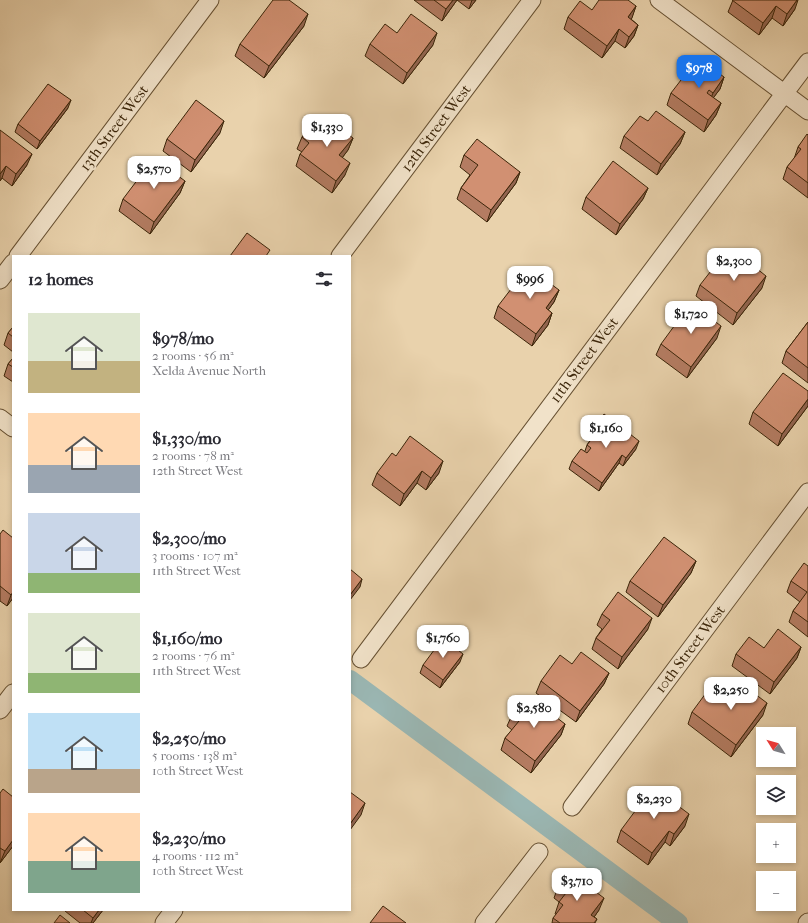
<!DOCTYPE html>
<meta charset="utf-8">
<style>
body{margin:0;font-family:"IM FELL French Canon",serif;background:#f2f2f3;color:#2b2b33;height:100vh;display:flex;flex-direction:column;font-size:15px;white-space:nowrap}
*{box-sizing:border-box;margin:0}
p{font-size:13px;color:#7c7c81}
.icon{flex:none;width:22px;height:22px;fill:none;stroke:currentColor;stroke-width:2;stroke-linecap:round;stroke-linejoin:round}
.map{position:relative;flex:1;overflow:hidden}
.panel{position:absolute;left:12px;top:255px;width:339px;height:656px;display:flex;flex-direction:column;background:#fff;border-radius:0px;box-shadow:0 2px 6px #0003}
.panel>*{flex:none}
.needle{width:26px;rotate:307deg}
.buttons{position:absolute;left:756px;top:727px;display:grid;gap:8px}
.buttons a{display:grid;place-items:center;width:40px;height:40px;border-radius:0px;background:#fff;box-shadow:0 2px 6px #0003;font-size:20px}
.price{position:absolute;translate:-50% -34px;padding:0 9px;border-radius:8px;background:#fff;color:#222;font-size:13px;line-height:26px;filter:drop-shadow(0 1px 2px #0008)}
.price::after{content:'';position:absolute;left:50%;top:24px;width:12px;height:9px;margin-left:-6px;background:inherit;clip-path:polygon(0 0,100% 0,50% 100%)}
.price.selected{background:#1a73e8;color:#fff}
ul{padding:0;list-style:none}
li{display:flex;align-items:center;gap:12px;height:100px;padding:0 16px}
li span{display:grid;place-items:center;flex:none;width:112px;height:80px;border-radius:0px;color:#555}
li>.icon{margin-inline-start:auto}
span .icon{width:48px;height:48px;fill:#fffc;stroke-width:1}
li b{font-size:17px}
h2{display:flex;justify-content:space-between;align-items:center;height:48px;padding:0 16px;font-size:17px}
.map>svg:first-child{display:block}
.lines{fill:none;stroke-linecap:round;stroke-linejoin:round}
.canal{stroke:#9ab6b2;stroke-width:20}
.street-casing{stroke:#665032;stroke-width:19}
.street{stroke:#f1e2c9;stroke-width:17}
.wall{fill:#b47c62;stroke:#3b2509}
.shaded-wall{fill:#926550;stroke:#3b2509}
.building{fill:#d19072;stroke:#3b2509}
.labels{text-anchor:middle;stroke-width:4;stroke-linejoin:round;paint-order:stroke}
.street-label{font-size:15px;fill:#3b2509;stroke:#f1e2c9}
</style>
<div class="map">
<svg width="808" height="923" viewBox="0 0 808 923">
<rect width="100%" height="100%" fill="#e9d2ac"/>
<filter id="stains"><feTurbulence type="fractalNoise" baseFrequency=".005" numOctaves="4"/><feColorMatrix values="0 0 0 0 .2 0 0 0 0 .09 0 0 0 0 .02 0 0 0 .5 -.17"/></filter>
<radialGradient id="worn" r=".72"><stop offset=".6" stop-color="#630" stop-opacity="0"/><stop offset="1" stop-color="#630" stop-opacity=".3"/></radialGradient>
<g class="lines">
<path class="canal" d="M350 680 678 923"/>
<defs>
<path id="street" d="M659 0 808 111
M18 256 210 0
M340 256 532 0
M0 280 13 263
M0 418 13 428
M361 659 808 62
M0 710 13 693
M572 807 808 492
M164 923 174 910
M484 923 539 852
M807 923 808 922"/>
</defs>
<use href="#street" class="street-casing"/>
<use href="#street" class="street"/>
</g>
<path class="wall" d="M414 0H476L469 9 457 0 442 21Z
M733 0 795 9 783 26 772 18 759 35 728 12Z
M636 6 631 19 638 25 634 36 625 48 615 41 602 58 564 29 568 17 592 10Z
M304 26 264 78 235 56 240 44Z
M397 33 433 45 403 84 365 56 370 44Z
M724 77 720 89 713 98 721 103 716 115 704 132 667 105 671 93Z
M68 108 37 149 15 132 18 124Z
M648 121 685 132 680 144 657 175 620 148 624 136Z
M320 128 353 138 348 150 342 158 345 175 332 193 296 166 300 154 302 152 297 149 302 137Z
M0 131 27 165 12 186 2 178 0 181Z
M220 133 191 172 163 151 167 139Z
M808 135V198L783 179 787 167 794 159 798 147Z
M464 155 520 172 516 183 487 222 457 199 461 188 470 175 460 167Z
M185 181 180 193 150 234 119 211 123 199Z
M648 188 643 199 616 235 582 209 586 197Z
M721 272 762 288 733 325 696 296 700 285Z
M559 290 554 302 548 310 552 313 548 325 532 346 494 318 498 306Z
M808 322V383L782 363 786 351Z
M13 327V352L4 345 8 333Z
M717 338 687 378 656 355 661 344Z
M13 358V382L4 376 8 364Z
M808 391V406L778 446 749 424 753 412Z
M593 430 636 449 623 466 619 463 599 491 569 469 572 461 585 451 587 445 591 439 590 438Z
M396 456 439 473 426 490 417 483 400 506 372 485 377 473Z
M0 534 13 598 7 606 0 601Z
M696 561 691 573 658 617 626 592 630 581Z
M808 566V637L789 622 793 611 800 602 787 592 791 581Z
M602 614 648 629 618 669 592 649 596 638 602 629 597 625Z
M801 647 797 658 770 694 732 666 736 654 764 648Z
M460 662 440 688 420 673 423 665Z
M572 664 609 673 604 684 576 722 536 693 541 681Z
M718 702 763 715 731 757 688 724 692 712Z
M527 708 565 724 561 735 531 773 501 750 505 738 512 730 507 726 512 715Z
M0 793 13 797V846L0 863Z
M685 826 670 846 665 842 648 865 617 842 621 830Z
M558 887 599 910 594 917 597 919 595 923H552L553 918 556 915 555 914 559 902 554 898Z
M65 910H103L93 923H80L65 911Z"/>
<path class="shaded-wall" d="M453 0H457L442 21 446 9Z
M472 0H476L469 9Z
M797 0H798L795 9 783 26 787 14Z
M636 6 632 18 624 29 628 17Z
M776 6 772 18 759 35 763 23Z
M308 14 304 26 264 78 269 66Z
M638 25 634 36 625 48 629 37Z
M619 29 615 41 602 58 607 46Z
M437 33 433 45 403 84 407 73Z
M724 77 720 89 708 105 713 93Z
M71 100 68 108 37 149 40 141Z
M721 103 716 115 704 132 708 120Z
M224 121 220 133 191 172 195 160Z
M685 132 680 144 657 175 661 164Z
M353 138 348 150 335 167 339 155Z
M32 154 27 165 12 186 16 174Z
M350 163 345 175 332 193 336 181Z
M6 166 2 178 0 181V174Z
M520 172 516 183 487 222 491 210Z
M185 181 180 193 150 234 154 222Z
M648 188 643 199 616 235 620 224Z
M766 276 762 288 733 325 737 313Z
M559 290 554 302 541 320 546 308Z
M552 313 548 325 532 346 536 334Z
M721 326 717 338 687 378 691 367Z
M808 399V406L778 446 782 434Z
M639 441 636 449 623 466 626 458Z
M622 455 619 463 599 491 602 483Z
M443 461 439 473 426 490 431 478Z
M422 471 417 483 400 506 404 494Z
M696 561 691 573 658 617 663 605Z
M362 579 360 587 350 600V595Z
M13 592V598L7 606 11 595Z
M652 618 648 629 618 669 622 657Z
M801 647 797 658 770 694 774 682Z
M463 654 460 662 440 688 443 680Z
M609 673 604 684 576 722 580 711Z
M767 703 763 715 731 757 736 745Z
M565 724 561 735 531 773 535 761Z
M365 803 361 815 350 830V824Z
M689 814 685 826 670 846 674 834Z
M669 831 665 842 648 865 652 853Z
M13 840V846L0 863 5 851Z
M604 898 599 910 590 923 591 915Z
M99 910H103L93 923H91L93 918Z"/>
<path class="building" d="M273 0H289L308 14 269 66 240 44Z
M434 0H453L446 9Z
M599 0H628L636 6 628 17 638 25 629 37 619 29 607 46 568 17 580 1 592 10Z
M732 0H797L787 14 776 6 763 23Z
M411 14 437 33 407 73 370 44 385 24 397 33Z
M698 58 724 77 713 93 709 90 707 93 721 103 708 120 671 93Z
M48 84 71 100 40 141 18 124Z
M196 100 224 121 195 160 167 139Z
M656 111 685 132 661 164 624 136 640 116 648 121Z
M327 119 353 138 339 155 350 163 336 181 300 154 309 143 302 137 312 123 320 128Z
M0 130 32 154 16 174 6 166 0 174Z
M807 134 808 135V183L787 167 801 149 798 147Z
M477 139 520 172 491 210 461 188 478 165 464 155Z
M154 158 185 181 154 222 123 199Z
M613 161 648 188 620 224 586 197Z
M247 233 270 250 266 256H230Z
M736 252 766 276 737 313 700 285 714 267 721 272Z
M528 267 559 290 546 308 552 313 536 334 498 306Z
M691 303 721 326 691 367 661 344Z
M808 322V368L786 351Z
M13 327V337L8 333Z
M13 358V367L8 364Z
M783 373 808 391V399L782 434 753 412Z
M604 414 639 441 626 458 622 455 602 483 572 461 581 449 587 453 591 448 587 445 593 437 596 439 599 435 593 430Z
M410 436 443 461 431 478 422 471 404 494 377 473 392 453 396 456Z
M3 530 13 538V592L11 595 0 586V534Z
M664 537 696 561 663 605 630 581Z
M804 563 808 566V622L793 611 807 592 791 581Z
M350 569 362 579 350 595Z
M618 592 652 618 622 657 596 638 610 620 602 614Z
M778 629 801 647 774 682 736 654 749 637 764 648Z
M443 638 463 654 443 680 423 665Z
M581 652 609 673 580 711 541 681 560 655 572 664Z
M735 679 767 703 736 745 692 712 706 693 718 702Z
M534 700 565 724 535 761 505 738 519 721 512 715 521 703 527 708Z
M653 787 689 814 674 834 669 831 652 853 621 830Z
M3 789 13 797V840L5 851 0 848V793Z
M350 792 365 803 350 824Z
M569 872 604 898 591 915 597 919 594 923H560L553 918 563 905 559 902 566 893 558 887Z
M383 906 406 923H370Z
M83 910H99L93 918Z
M60 915 70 923H54Z"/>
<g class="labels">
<g class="street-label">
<text transform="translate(114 128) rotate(-53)" y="5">13th Street West</text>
<text transform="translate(436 128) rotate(-53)" y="5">12th Street West</text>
<text transform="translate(584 360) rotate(-53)" y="5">11th Street West</text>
<text transform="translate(690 649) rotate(-53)" y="5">10th Street West</text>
</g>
</g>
<rect width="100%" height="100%" filter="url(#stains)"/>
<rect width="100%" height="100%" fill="url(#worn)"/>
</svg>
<div class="buttons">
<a><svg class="needle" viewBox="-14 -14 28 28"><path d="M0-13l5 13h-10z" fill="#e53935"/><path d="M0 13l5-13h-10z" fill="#7c7c81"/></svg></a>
<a><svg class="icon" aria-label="layers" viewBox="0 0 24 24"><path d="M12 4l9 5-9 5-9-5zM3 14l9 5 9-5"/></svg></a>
<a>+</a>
<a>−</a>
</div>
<b class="price selected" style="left:699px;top:89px">$978</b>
<b class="price" style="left:327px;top:148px">$1,330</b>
<b class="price" style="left:154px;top:190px">$2,570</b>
<b class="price" style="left:734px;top:282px">$2,300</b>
<b class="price" style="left:530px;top:300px">$996</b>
<b class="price" style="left:691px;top:335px">$1,720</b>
<b class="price" style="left:606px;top:449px">$1,160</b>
<b class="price" style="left:443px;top:659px">$1,760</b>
<b class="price" style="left:731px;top:711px">$2,250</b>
<b class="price" style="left:534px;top:729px">$2,580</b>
<b class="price" style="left:654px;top:820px">$2,230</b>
<b class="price" style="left:577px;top:902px">$3,710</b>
<section class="panel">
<h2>12 homes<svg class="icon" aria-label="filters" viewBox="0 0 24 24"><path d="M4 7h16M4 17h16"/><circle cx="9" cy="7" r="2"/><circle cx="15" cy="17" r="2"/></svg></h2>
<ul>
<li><span style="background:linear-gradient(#dfe7d0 60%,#c2b280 0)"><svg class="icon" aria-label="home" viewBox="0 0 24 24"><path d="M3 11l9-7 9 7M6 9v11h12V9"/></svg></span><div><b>$978/mo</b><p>2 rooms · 56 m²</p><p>Xelda Avenue North</p></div></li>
<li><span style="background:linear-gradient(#ffd9b3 65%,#9aa5b1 0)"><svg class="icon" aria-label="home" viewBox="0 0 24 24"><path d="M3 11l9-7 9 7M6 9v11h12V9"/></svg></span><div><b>$1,330/mo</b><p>2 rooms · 78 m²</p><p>12th Street West</p></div></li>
<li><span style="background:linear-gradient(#c9d6e8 75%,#8fb573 0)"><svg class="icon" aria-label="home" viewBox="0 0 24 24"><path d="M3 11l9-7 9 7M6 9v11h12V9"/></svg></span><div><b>$2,300/mo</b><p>3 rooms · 107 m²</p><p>11th Street West</p></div></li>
<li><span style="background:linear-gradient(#dfe7d0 75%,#8fb573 0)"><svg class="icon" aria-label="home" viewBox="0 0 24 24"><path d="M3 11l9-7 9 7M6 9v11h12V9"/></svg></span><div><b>$1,160/mo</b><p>2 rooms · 76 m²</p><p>11th Street West</p></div></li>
<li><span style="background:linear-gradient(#bfe0f5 70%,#b9a48a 0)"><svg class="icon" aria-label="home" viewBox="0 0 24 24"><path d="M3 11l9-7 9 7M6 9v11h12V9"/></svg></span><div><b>$2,250/mo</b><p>5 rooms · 138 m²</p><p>10th Street West</p></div></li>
<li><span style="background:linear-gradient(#ffd9b3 60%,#7fa58c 0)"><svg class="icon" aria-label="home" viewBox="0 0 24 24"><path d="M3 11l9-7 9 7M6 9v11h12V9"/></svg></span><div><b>$2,230/mo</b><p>4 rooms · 112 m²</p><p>10th Street West</p></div></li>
</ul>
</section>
</div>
